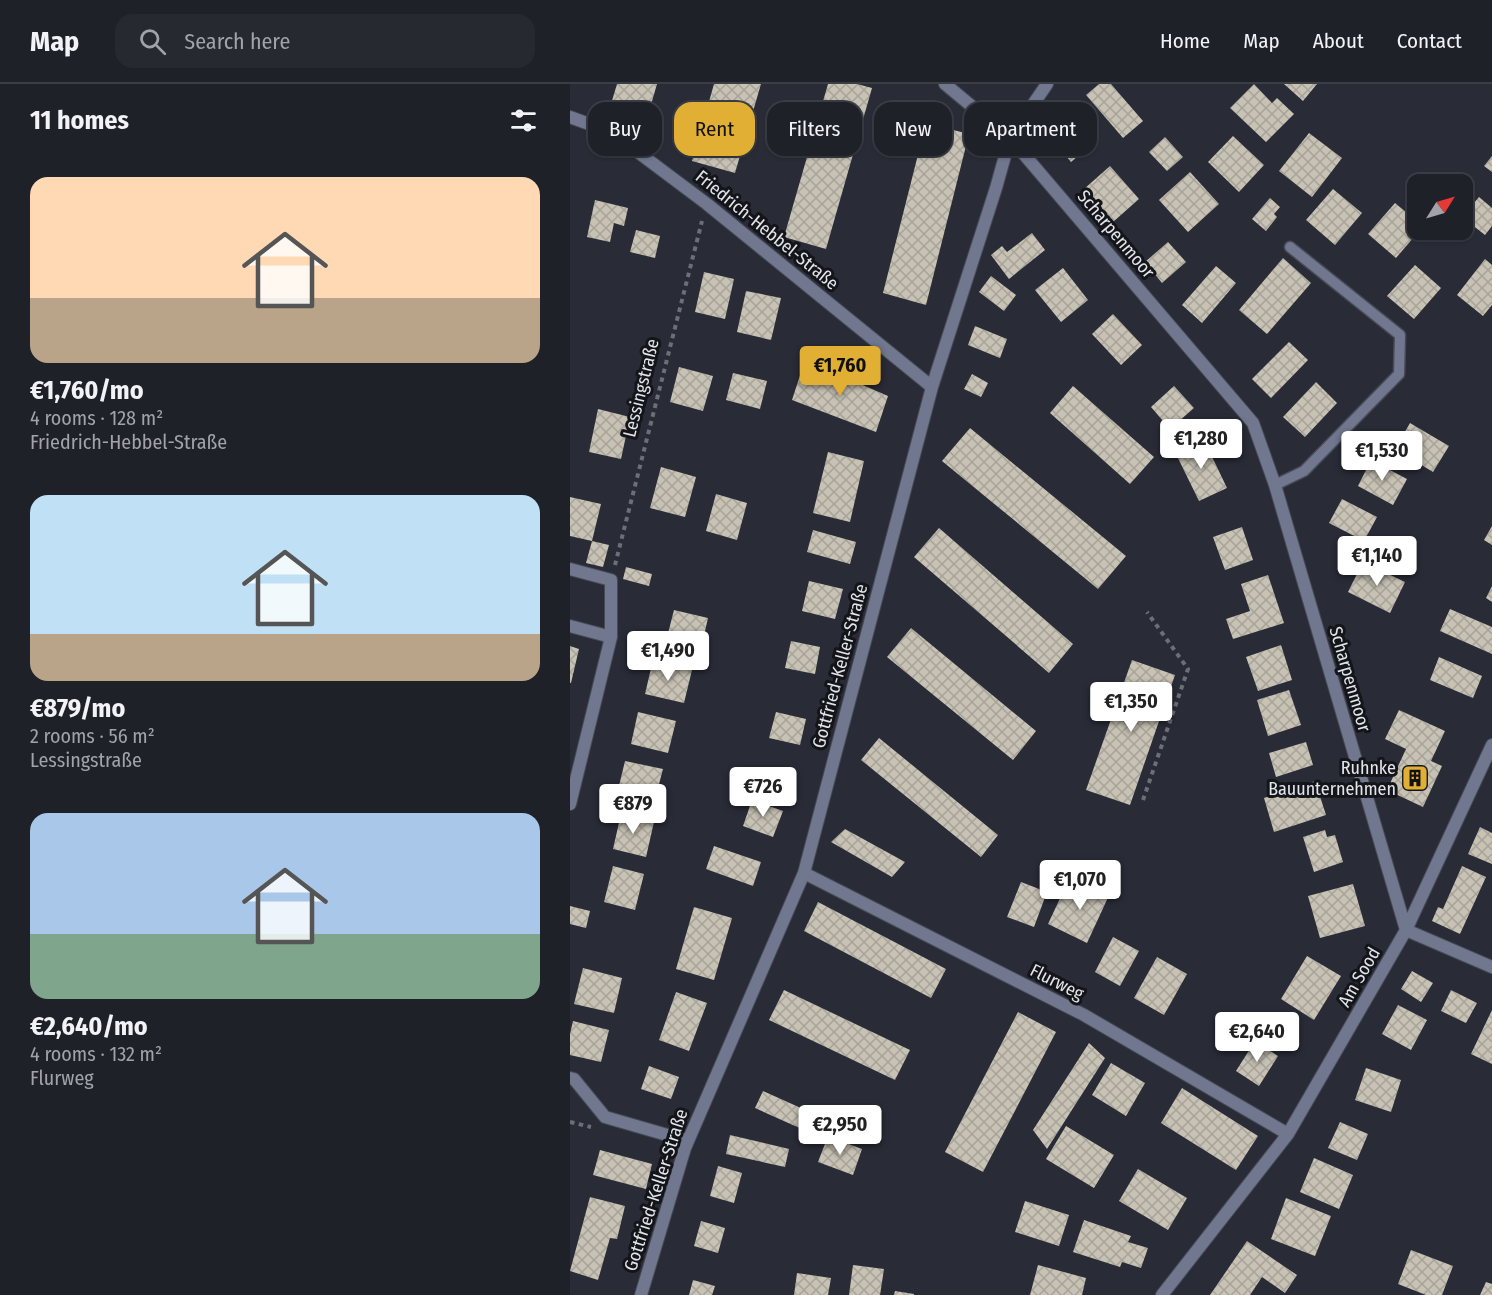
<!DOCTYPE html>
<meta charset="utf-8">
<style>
body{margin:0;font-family:"Fira Sans Condensed",sans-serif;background:#272931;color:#f1f3f6;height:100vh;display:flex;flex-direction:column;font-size:22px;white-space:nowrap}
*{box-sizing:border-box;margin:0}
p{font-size:20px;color:#a1a3a8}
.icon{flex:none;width:33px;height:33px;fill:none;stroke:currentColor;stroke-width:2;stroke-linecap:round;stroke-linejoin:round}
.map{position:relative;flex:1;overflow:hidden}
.details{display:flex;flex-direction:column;background:#1f2129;width:570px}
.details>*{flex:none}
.hud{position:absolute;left:18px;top:18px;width:570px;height:54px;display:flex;gap:12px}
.needle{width:39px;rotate:53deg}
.tools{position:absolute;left:837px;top:90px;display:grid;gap:12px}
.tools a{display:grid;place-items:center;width:66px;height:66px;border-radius:12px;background:#1f2129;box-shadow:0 2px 4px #0004,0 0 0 2px #3c3e46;font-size:30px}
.price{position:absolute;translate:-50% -51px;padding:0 14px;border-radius:6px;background:#fff;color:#222;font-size:20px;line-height:39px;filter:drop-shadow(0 2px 3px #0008)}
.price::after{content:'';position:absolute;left:50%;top:36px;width:18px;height:14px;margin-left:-9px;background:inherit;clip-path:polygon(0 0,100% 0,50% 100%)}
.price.on{background:#e1af34;color:#111}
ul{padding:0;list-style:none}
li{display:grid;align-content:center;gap:12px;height:318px;padding:0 30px}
li span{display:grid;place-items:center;height:186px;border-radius:18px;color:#555}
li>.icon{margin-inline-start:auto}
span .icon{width:108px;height:108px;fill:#fffc;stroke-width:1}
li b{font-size:26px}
h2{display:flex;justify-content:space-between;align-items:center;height:72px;padding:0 30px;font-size:26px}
.pill{padding:0 21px;border-radius:18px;background:#1f2129;box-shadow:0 2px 4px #0004,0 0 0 2px #3c3e46;font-size:21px;line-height:54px}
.pill.on{background:#e1af34;color:#111}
header{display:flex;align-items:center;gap:36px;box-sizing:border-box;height:84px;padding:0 30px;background:#1f2129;border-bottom:2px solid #3c3e46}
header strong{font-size:28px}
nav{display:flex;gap:33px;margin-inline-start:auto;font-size:21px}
.search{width:420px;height:54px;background:#272931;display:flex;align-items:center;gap:15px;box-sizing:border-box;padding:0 21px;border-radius:18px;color:#a1a3a8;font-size:22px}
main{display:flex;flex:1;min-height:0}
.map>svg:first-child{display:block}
.building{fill:url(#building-cross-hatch)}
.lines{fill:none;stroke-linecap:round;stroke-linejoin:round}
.lane-casing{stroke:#474a54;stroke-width:13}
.street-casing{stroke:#474a54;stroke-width:14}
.path{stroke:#6c6f78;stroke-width:4;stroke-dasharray:4.5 4.5;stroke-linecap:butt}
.lane{stroke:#70778e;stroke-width:10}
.street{stroke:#70778e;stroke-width:12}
.labels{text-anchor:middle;stroke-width:6;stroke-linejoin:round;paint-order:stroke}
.street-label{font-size:18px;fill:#e2e5ec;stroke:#131519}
.poi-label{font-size:18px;fill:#e2e5ec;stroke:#131519;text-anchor:end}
</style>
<header>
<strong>Map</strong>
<div class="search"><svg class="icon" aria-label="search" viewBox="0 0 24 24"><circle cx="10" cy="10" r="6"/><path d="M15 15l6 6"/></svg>Search here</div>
<nav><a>Home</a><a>Map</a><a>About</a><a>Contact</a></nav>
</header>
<main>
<section class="details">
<h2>11 homes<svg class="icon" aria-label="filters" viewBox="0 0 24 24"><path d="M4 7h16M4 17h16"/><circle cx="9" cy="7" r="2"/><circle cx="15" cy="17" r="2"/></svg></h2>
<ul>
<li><span style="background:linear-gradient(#ffd9b3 65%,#b9a48a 0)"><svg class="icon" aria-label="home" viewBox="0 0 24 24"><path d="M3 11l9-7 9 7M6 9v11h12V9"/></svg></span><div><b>€1,760/mo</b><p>4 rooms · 128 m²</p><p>Friedrich-Hebbel-Straße</p></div></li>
<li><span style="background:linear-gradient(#bfe0f5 75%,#b9a48a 0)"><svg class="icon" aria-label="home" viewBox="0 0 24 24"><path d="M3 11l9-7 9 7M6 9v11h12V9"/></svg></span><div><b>€879/mo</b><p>2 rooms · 56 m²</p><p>Lessingstraße</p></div></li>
<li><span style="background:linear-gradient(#a9c7e8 65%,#7fa58c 0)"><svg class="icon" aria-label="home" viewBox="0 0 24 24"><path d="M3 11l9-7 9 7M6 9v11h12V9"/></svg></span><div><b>€2,640/mo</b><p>4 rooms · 132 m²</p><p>Flurweg</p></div></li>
</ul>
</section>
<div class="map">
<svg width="922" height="1211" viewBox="0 0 922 1211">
<defs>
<pattern id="building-cross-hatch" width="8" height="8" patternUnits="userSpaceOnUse" patternTransform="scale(1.5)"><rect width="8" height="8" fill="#c8c2b4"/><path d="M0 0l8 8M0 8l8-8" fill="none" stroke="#a7a399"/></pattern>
</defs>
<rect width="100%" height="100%" fill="#292c37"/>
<path class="building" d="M47 0H87L78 31 41 20Z
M144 0H191L165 89 122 77Z
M258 0H287L302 4 256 165 214 153Z
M529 0H541L573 37 553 54 516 11Z
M684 0 702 19 707 14 724 30 696 58 660 24Z
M714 0H747L733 17Z
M489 26 519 63 501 78 470 41Z
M356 39 399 50 356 221 313 209Z
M739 49 772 74 742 113 709 87Z
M663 52 694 81 669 108 638 78Z
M595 53 613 73 597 87 579 68Z
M922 72V88L914 82Z
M540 82 569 115 543 138 514 105Z
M620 88 649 120 618 148 589 116Z
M763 105 792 129 765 161 736 136Z
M909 113 922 124V142L915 151 892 133Z
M700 114 710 123 704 130 707 133 696 147 682 135Z
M25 116 58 124 54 142 44 139 40 158 17 153Z
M825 119 848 138V146H850L826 174 798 150Z
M66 146 90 152 85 174 60 168Z
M462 149 475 166 439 195 421 171 432 162 437 168Z
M598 158 616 178 592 199 575 178Z
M713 174 741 199 697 250 669 226Z
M915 175 922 181V221L913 232 887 211Z
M845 181 871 204 844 235 817 212Z
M646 182 666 199 632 239 612 221Z
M493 184 518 216 491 238 465 206Z
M134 188 164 195 155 235 125 228Z
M421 192 446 211 434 227 409 208Z
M176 207 211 214 201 256 167 248Z
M543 230 572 261 551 281 522 250Z
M405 242 437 255 430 274 398 261Z
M719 258 738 276 701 314 682 295Z
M235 276 318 312 306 348 222 316Z
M109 283 143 292 133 327 100 318Z
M163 289 197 297 190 325 156 316Z
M402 290 418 299 411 313 394 305Z
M746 298 767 319 735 353 713 333Z
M503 302 584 373 560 400 480 329Z
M604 302 624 324 600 345 581 323Z
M28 325 60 333 51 375 19 368Z
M840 339 879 362 863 388 825 365Z
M400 344 556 472 528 505 372 377Z
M633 354 657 404 629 417 605 368Z
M258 368 294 377 280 438 243 429Z
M801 376 837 395 823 421 788 402Z
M91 383 126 393 115 433 80 424Z
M146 410 177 419 167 456 136 447Z
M0 413 31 420 22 457 0 452Z
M772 415 807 433 794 457 759 439Z
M922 442V461L914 456Z
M672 443 683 476 655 486 643 453Z
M369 444 503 560 479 589 344 473Z
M243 446 286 458 280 480 237 468Z
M22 457 39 461 33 483 16 479Z
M793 478 835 498 820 529 778 508Z
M56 483 82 490 79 502 53 495Z
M698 491 714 539 663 555 656 535 680 527 671 500Z
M239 497 273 505 265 535 232 527Z
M922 502V518L916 514Z
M880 525 922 543V570L870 547Z
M104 526 138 534 130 569 95 561Z
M341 544 466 647 443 676 317 573Z
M221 557 250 563 245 590 215 584Z
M711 561 722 596 688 607 676 573Z
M0 562 9 565 1 599H0Z
M869 573 912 592 903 614 860 596Z
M83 576 122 586 114 619 75 610Z
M562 576 605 591 560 721 516 706Z
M719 606 731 641 698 652 687 616Z
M829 626 875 647 861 677 872 682 853 723 817 706 836 665 815 655Z
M68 628 106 637 98 669 61 660Z
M206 628 236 635 230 661 199 654Z
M309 654 428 751 411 773 291 676Z
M736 658 743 681 706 693 699 669Z
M55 677 93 685 84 719 47 710Z
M745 697 756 731 704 748 694 714Z
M182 716 213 727 203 753 173 742Z
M51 730 84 738 76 773 43 765Z
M910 743 922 749V780L898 770Z
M275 745 335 778 322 793 261 758Z
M755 746 757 753 765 751 773 778 744 788 733 753Z
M144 762 191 778 183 802 136 785Z
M43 782 74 790 65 826 34 818Z
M892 782 916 793 890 850 862 837 868 823 873 825Z
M516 795 541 807 517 859 478 840 493 808 507 814Z
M451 798 477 808 464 843 437 833Z
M783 800 795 842 750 854 738 812Z
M248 818 376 885 361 914 234 847Z
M0 822 20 827 16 844 0 840Z
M124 823 162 834 144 896 106 885Z
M543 853 569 867 550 902 525 888Z
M737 872 771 892 744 936 711 915Z
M587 873 617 890 594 931 564 914Z
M13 884 52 894 44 929 4 920Z
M842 887 863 899 851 918 831 905Z
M214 906 340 966 325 996 199 936Z
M881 906 907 919 896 939 871 927Z
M106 908 137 919 119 967 89 956Z
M828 921 857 936 841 966 812 950Z
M922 926V980L901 970Z
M448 928 486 948 413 1088 375 1068Z
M3 937 39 946 31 978 0 971V950Z
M685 957 708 972 689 1002 666 987Z
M519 959 535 974 477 1065 463 1046Z
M541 979 575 999 556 1032 522 1011Z
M79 982 109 993 101 1015 71 1005Z
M796 984 831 996 821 1028 785 1016Z
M612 1004 688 1052 666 1086 591 1039Z
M193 1007 251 1033 243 1050 185 1024Z
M770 1038 798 1050 787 1076 758 1064Z
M496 1042 544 1071 524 1104 476 1075Z
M160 1051 219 1065 215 1083 156 1070Z
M258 1052 292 1065 283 1091 248 1078Z
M30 1066 82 1080 76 1105 23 1091Z
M744 1074 783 1091 769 1125 730 1108Z
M148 1082 172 1089 164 1119 140 1112Z
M568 1085 617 1114 598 1146 549 1117Z
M20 1113 55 1122 47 1155 40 1154 28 1196 0 1187Z
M716 1114 761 1132 745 1172 701 1155Z
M455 1117 499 1131 489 1162 445 1148Z
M514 1136 561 1152 558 1158 578 1164 571 1184 552 1178 550 1183 503 1168Z
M131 1137 155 1144 148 1169 124 1162Z
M677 1157 727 1191 715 1209 692 1193 680 1211H640Z
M841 1166 883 1182 872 1211H856L828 1200Z
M283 1181 314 1185 310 1211H279Z
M468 1181 516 1194 512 1211H460Z
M227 1189 261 1194 258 1211H224Z
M123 1196 145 1202 142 1211H119Z
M916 1198 922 1200V1211H910Z
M325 1207 344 1210V1211H324Z"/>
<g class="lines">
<defs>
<path id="lane" d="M705 401 734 387 829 290 830 251 720 163"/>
<path id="street" d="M375 0 440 54 683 339 705 401 836 846 922 883
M0 33 41 48 137 120 362 303
M0 485 41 496V553L0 720
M0 542 41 553
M234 789 514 931 718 1050
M0 994 4 995 35 1033 118 1057
M71 1211 115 1064 234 789 362 303 426 104 440 54 477 0
M592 1211 718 1050 836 846 922 661"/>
</defs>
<use href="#lane" class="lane-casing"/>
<use href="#street" class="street-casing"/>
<path class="path" d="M45 481 132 137
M573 716 618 585 577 528
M0 1038 21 1043"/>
<use href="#lane" class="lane"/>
<use href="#street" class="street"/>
</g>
<defs>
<symbol id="building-square" viewBox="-11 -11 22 22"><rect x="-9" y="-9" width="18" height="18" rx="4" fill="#e1af34" stroke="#131519"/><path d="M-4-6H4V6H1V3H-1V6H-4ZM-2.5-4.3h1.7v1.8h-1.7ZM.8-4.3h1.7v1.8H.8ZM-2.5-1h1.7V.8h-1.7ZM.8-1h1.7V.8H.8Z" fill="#111"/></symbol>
</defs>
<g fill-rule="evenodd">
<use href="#building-square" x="830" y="679" width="30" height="30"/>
</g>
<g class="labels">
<g class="street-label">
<text transform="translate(197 146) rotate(39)" y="6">Friedrich-Hebbel-Straße</text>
<text transform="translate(546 150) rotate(50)" y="6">Scharpenmoor</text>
<text transform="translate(71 304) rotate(-76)" y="6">Lessingstraße</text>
<text transform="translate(270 582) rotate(-75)" y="6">Gottfried-Keller-Straße</text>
<text transform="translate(780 595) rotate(74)" y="6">Scharpenmoor</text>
<text transform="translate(789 893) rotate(-60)" y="6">Am Sood</text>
<text transform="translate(487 898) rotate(27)" y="6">Flurweg</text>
<text transform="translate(86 1106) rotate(-72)" y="6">Gottfried-Keller-Straße</text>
</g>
<g class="poi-label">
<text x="826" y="690">Ruhnke<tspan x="826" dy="21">Bauunternehmen</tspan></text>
</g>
</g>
</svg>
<div class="tools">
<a><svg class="needle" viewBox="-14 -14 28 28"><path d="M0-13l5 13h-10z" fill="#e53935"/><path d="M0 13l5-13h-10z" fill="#a1a3a8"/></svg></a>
</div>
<b class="price on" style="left:270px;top:313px">€1,760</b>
<b class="price" style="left:631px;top:386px">€1,280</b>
<b class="price" style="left:812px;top:398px">€1,530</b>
<b class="price" style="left:807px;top:503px">€1,140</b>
<b class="price" style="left:98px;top:598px">€1,490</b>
<b class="price" style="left:561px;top:649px">€1,350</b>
<b class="price" style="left:193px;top:734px">€726</b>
<b class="price" style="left:63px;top:751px">€879</b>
<b class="price" style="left:510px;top:827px">€1,070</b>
<b class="price" style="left:687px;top:979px">€2,640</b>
<b class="price" style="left:270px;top:1072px">€2,950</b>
<div class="hud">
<a class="pill">Buy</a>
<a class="pill on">Rent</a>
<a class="pill">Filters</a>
<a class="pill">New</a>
<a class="pill">Apartment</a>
</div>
</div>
</main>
